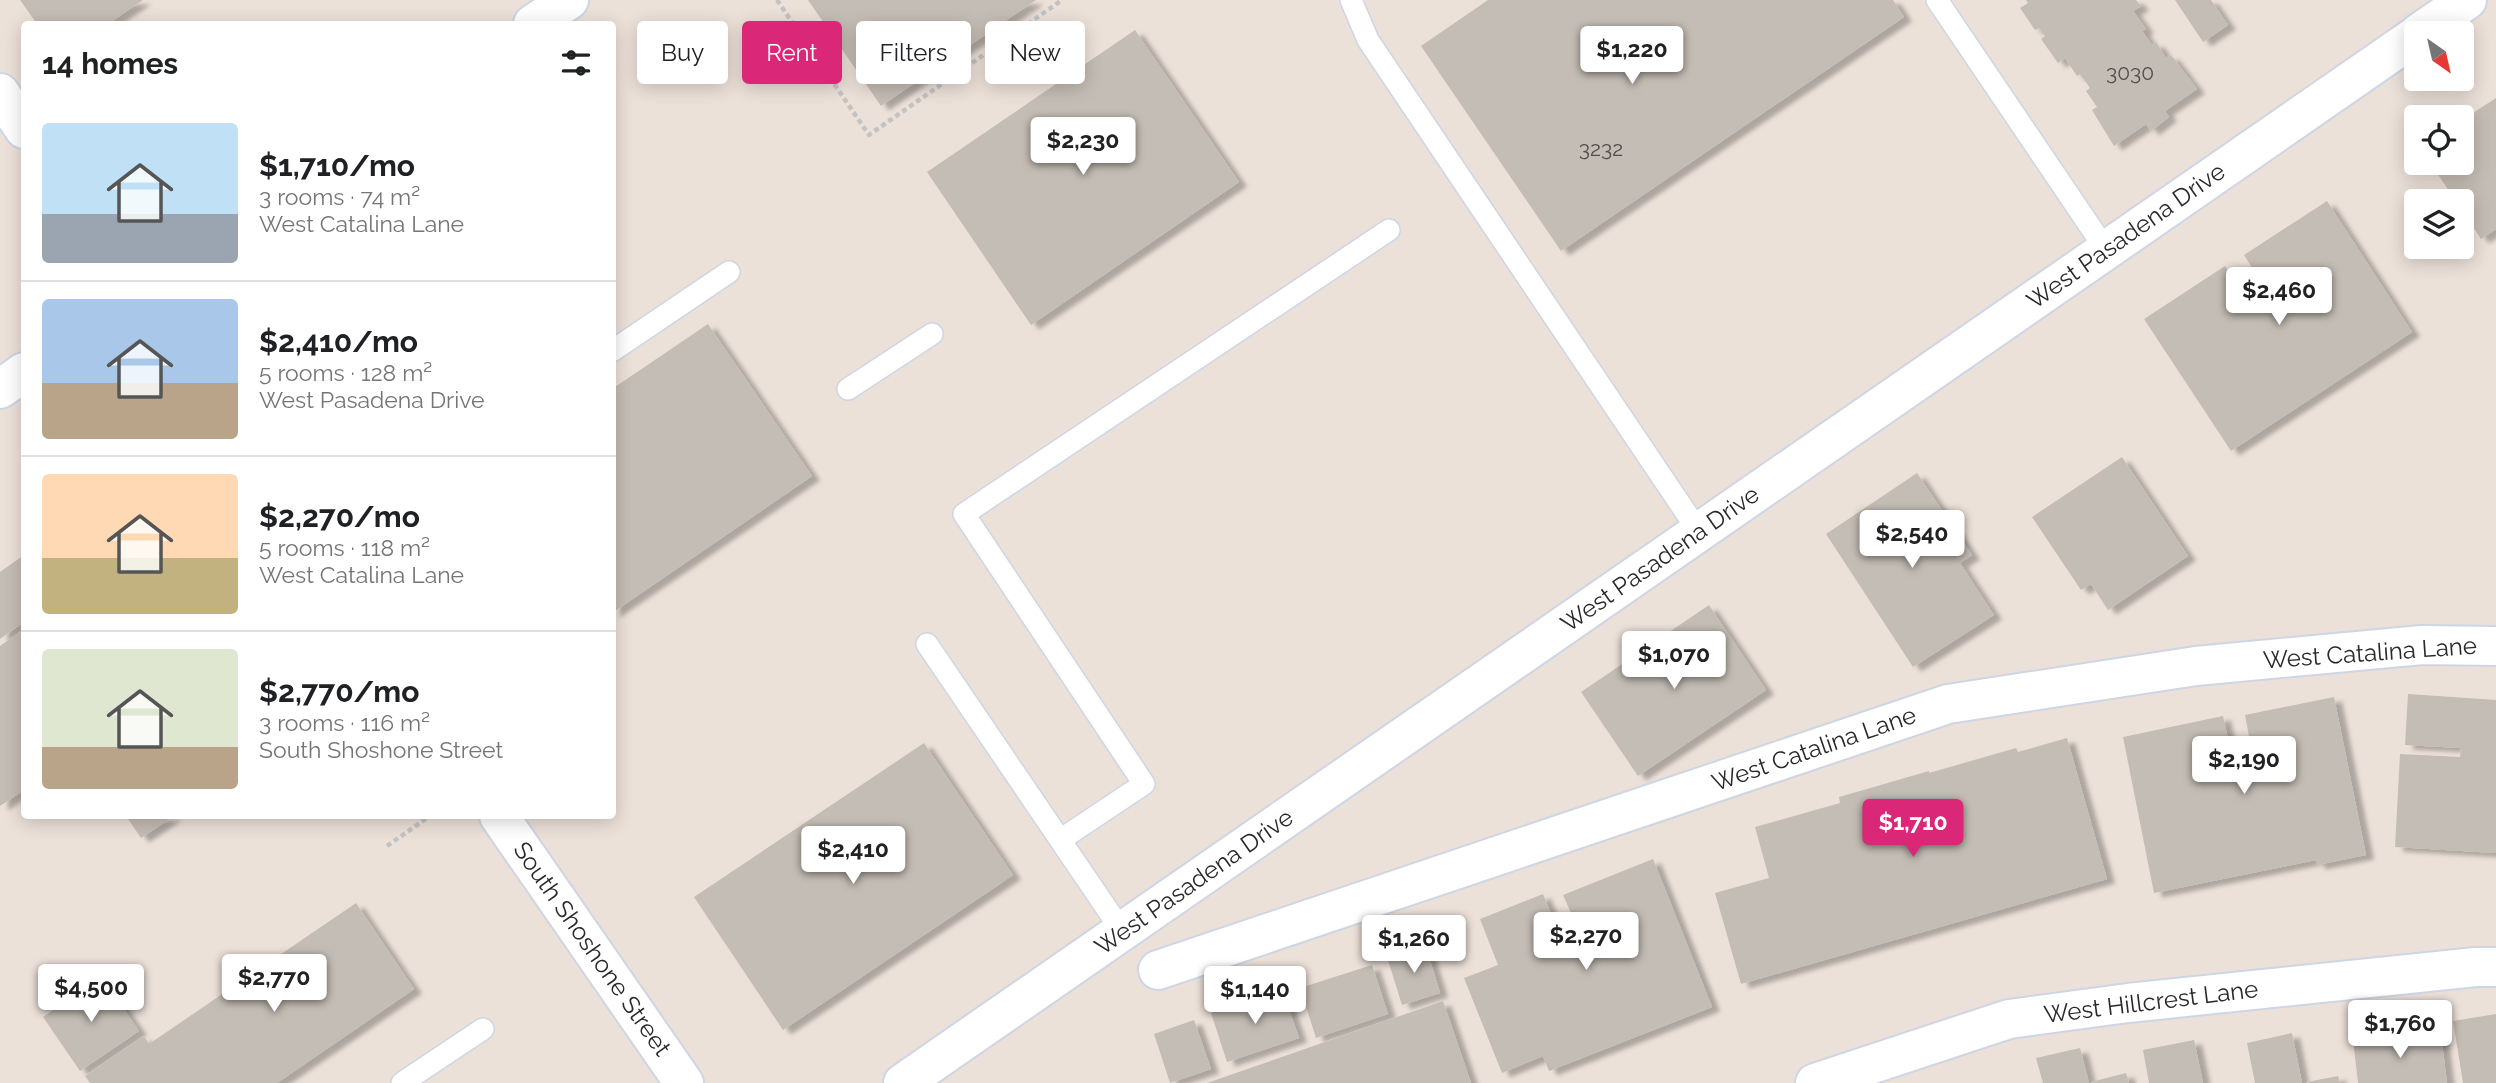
<!DOCTYPE html>
<meta charset="utf-8">
<style>
body{margin:0;font-family:Raleway,sans-serif;background:#f6f6f6;color:#202124;height:100vh;display:flex;flex-direction:column;font-size:26px;white-space:nowrap}
*{box-sizing:border-box;margin:0}
p{font-size:23px;color:#757577}
.icon{flex:none;width:38px;height:38px;fill:none;stroke:currentColor;stroke-width:2;stroke-linecap:round;stroke-linejoin:round}
.map{position:relative;flex:1;overflow:hidden}
.panel{position:absolute;left:21px;top:21px;width:595px;height:798px;display:flex;flex-direction:column;background:#fff;border-radius:7px;box-shadow:0 4px 18px #0003}
.panel>*{flex:none}
.top-card{position:absolute;left:637px;top:21px;width:665px;height:63px;display:flex;gap:14px}
.needle{width:46px;rotate:146deg}
.controls{position:absolute;left:2404px;top:21px;display:grid;gap:14px}
.controls a{display:grid;place-items:center;width:70px;height:70px;border-radius:7px;background:#fff;box-shadow:0 4px 18px #0003;font-size:35px}
.price{position:absolute;translate:-50% -60px;padding:0 16px;border-radius:7px;background:#fff;color:#222;font-size:23px;line-height:46px;filter:drop-shadow(0 2px 4px #0008)}
.price::after{content:'';position:absolute;left:50%;top:42px;width:21px;height:16px;margin-left:-10px;background:inherit;clip-path:polygon(0 0,100% 0,50% 100%)}
.price.active{background:#db2777;color:#fff}
ul{padding:0;list-style:none}
li{display:flex;align-items:center;gap:21px;height:175px;padding:0 21px}
li+li{border-top:2px solid #e0e0e0}
li span{display:grid;place-items:center;flex:none;width:196px;height:140px;border-radius:7px;color:#555}
li>.icon{margin-inline-start:auto}
span .icon{width:84px;height:84px;fill:#fffc;stroke-width:1}
li b{font-size:30px}
h2{display:flex;justify-content:space-between;align-items:center;height:84px;padding:0 21px;font-size:30px}
.tag{padding:0 24px;border-radius:7px;background:#fff;box-shadow:0 4px 18px #0003;font-size:24px;line-height:63px}
.tag.active{background:#db2777;color:#fff}
.map>svg:first-child{display:block}
.building{fill:#c4bdb5;filter:url(#shadow)}
.lines{fill:none;stroke-linecap:round;stroke-linejoin:round}
.service-casing{stroke:#ced5e3;stroke-width:24}
.minor-casing{stroke:#ced5e3;stroke-width:42}
.tertiary-casing{stroke:#ced5e3;stroke-width:42}
.path{stroke:#c3c3c3;stroke-width:4.5;stroke-dasharray:5 3.5;stroke-linecap:butt}
.service{stroke:#fff;stroke-width:21}
.minor{stroke:#fff;stroke-width:38}
.tertiary{stroke:#fff;stroke-width:38}
.labels{text-anchor:middle;stroke-width:6;stroke-linejoin:round;paint-order:stroke}
.number-label{font-size:21px;fill:#504e4c}
.street-label{font-size:24px;fill:#292929;stroke:#fff}
</style>
<div class="map">
<svg width="2496" height="1083" viewBox="0 0 2496 1083">
<defs>
<filter id="shadow"><feDropShadow dx="8" dy="4.5" stdDeviation="2" flood-color="#0004"/></filter>
</defs>
<rect width="100%" height="100%" fill="#ece1d9"/>
<path class="building" d="M20 0H143L108 24H37Z
M808 0H1036L881 106Z
M1488 0H1893L1904 17 1561 251 1421 46Z
M2026 0H2136L2141 6 2133 11 2146 29 2142 31 2152 45 2156 42 2166 58 2171 55 2197 89 2165 111 2169 117 2151 131 2146 124 2114 146 2092 110 2097 107 2086 91 2090 88 2080 74 2077 76 2065 58 2058 63 2041 39 2045 36 2039 28 2035 30 2020 8 2028 3Z
M2175 0H2211L2228 25 2203 42Z
M1135 30 1239 182 1031 325 927 172Z
M2496 98V229L2481 239 2462 210V201H2456L2430 163H2462V120Z
M2327 201 2412 332 2231 451 2144 319 2225 266 2254 310 2272 299 2244 255Z
M708 324 812 476 612 613V389Z
M2122 457 2188 556 2108 610 2091 584 2081 590 2032 517Z
M1917 473 1972 555 1960 563 1994 615 1913 667 1826 534Z
M24 555V622L0 639V572Z
M1709 605 1766 690 1638 776 1581 692Z
M24 629V790L0 806V646Z
M2408 694 2496 700V853L2395 847 2400 754 2460 757 2461 748 2405 745Z
M2334 697 2366 855 2317 865 2316 860 2154 893 2123 737 2223 716 2234 767 2254 763 2245 715Z
M2067 738 2107 879 1741 984 1715 893 1769 878 1755 827 1840 803 1839 797 1929 771V773L2016 748 2018 752Z
M924 743 1013 875 783 1030 694 897Z
M126 816H174L141 838Z
M1653 859 1712 1007 1549 1071 1543 1056 1502 1073 1464 978 1498 965 1480 919 1543 894 1556 927 1574 920 1563 895Z
M356 903 414 989 277 1083H90L85 1076 144 1036 149 1044Z
M1425 944 1440 993 1402 1005 1387 957Z
M1372 965 1388 1014 1316 1038 1300 988Z
M102 977 139 1031 80 1071 43 1017Z
M1282 989 1299 1038 1227 1062 1211 1013Z
M1443 1001 1471 1083H1207Z
M2496 1014V1083H2463L2453 1021Z
M1194 1020 1211 1069 1170 1083 1154 1034Z
M2292 1033 2302 1083H2255L2247 1043Z
M2399 1034V1040L2441 1035 2447 1083H2358L2353 1039Z
M2194 1040 2203 1083H2149L2143 1050Z
M2080 1048 2089 1083H2043L2036 1058Z
M2126 1073 2129 1083H2091V1082Z
M2338 1076 2340 1083H2308L2307 1082Z"/>
<g class="lines">
<defs>
<path id="service" d="M1351 0 1368 40 1699 532
M1937 0 2106 250
M612 351 729 272
M848 389 932 334
M927 644 1122 931
M1060 840 1144 784 964 514 1389 230
M402 1083 483 1029"/>
<path id="minor" d="M2419 33 2467 0
M0 93 24 129
M499 816 684 1083
M1158 970 1948 704 2196 666 2422 645 2496 646
M903 1083 2417 35
M1815 1083 2009 1019 2128 1003 2476 967H2496"/>
<path id="tertiary" d="M533 24 569 0
M0 389 24 372"/>
</defs>
<use href="#service" class="service-casing"/>
<use href="#minor" class="minor-casing"/>
<use href="#tertiary" class="tertiary-casing"/>
<path class="path" d="M777 0 869 135 1062 0
M387 846 430 816"/>
<use href="#service" class="service"/>
<use href="#minor" class="minor"/>
<use href="#tertiary" class="tertiary"/>
</g>
<g class="labels">
<g class="number-label">
<text x="2130" y="80">3030</text>
<text x="1601" y="156">3232</text>
</g>
<g class="street-label">
<text transform="translate(2126 236) rotate(-35)" y="8">West Pasadena Drive</text>
<text transform="translate(1660 559) rotate(-35)" y="8">West Pasadena Drive</text>
<text transform="translate(2370 653) rotate(-4)" y="8">West Catalina Lane</text>
<text transform="translate(1814 749) rotate(-19)" y="8">West Catalina Lane</text>
<text transform="translate(1194 882) rotate(-35)" y="8">West Pasadena Drive</text>
<text transform="translate(592 949) rotate(55)" y="8">South Shoshone Street</text>
<text transform="translate(2151 1002) rotate(-7)" y="8">West Hillcrest Lane</text>
</g>
</g>
</svg>
<div class="controls">
<a><svg class="needle" viewBox="-14 -14 28 28"><path d="M0-13l5 13h-10z" fill="#e53935"/><path d="M0 13l5-13h-10z" fill="#757577"/></svg></a>
<a><svg class="icon" aria-label="locate" viewBox="0 0 24 24"><circle cx="12" cy="12" r="6"/><path d="M12 2v4M12 18v4M2 12h4M18 12h4"/></svg></a>
<a><svg class="icon" aria-label="layers" viewBox="0 0 24 24"><path d="M12 4l9 5-9 5-9-5zM3 14l9 5 9-5"/></svg></a>
</div>
<b class="price" style="left:1632px;top:86px">$1,220</b>
<b class="price" style="left:1083px;top:177px">$2,230</b>
<b class="price" style="left:2279px;top:327px">$2,460</b>
<b class="price" style="left:1912px;top:570px">$2,540</b>
<b class="price" style="left:1674px;top:691px">$1,070</b>
<b class="price" style="left:2244px;top:796px">$2,190</b>
<b class="price active" style="left:1913px;top:859px">$1,710</b>
<b class="price" style="left:853px;top:886px">$2,410</b>
<b class="price" style="left:1586px;top:972px">$2,270</b>
<b class="price" style="left:1414px;top:975px">$1,260</b>
<b class="price" style="left:274px;top:1014px">$2,770</b>
<b class="price" style="left:91px;top:1024px">$4,500</b>
<b class="price" style="left:1255px;top:1026px">$1,140</b>
<b class="price" style="left:2400px;top:1060px">$1,760</b>
<div class="top-card">
<a class="tag">Buy</a>
<a class="tag active">Rent</a>
<a class="tag">Filters</a>
<a class="tag">New</a>
</div>
<section class="panel">
<h2>14 homes<svg class="icon" aria-label="filters" viewBox="0 0 24 24"><path d="M4 7h16M4 17h16"/><circle cx="9" cy="7" r="2"/><circle cx="15" cy="17" r="2"/></svg></h2>
<ul>
<li><span style="background:linear-gradient(#bfe0f5 65%,#9aa5b1 0)"><svg class="icon" aria-label="home" viewBox="0 0 24 24"><path d="M3 11l9-7 9 7M6 9v11h12V9"/></svg></span><div><b>$1,710/mo</b><p>3 rooms · 74 m²</p><p>West Catalina Lane</p></div></li>
<li><span style="background:linear-gradient(#a9c7e8 60%,#b9a48a 0)"><svg class="icon" aria-label="home" viewBox="0 0 24 24"><path d="M3 11l9-7 9 7M6 9v11h12V9"/></svg></span><div><b>$2,410/mo</b><p>5 rooms · 128 m²</p><p>West Pasadena Drive</p></div></li>
<li><span style="background:linear-gradient(#ffd9b3 60%,#c2b280 0)"><svg class="icon" aria-label="home" viewBox="0 0 24 24"><path d="M3 11l9-7 9 7M6 9v11h12V9"/></svg></span><div><b>$2,270/mo</b><p>5 rooms · 118 m²</p><p>West Catalina Lane</p></div></li>
<li><span style="background:linear-gradient(#dfe7d0 70%,#b9a48a 0)"><svg class="icon" aria-label="home" viewBox="0 0 24 24"><path d="M3 11l9-7 9 7M6 9v11h12V9"/></svg></span><div><b>$2,770/mo</b><p>3 rooms · 116 m²</p><p>South Shoshone Street</p></div></li>
</ul>
</section>
</div>
